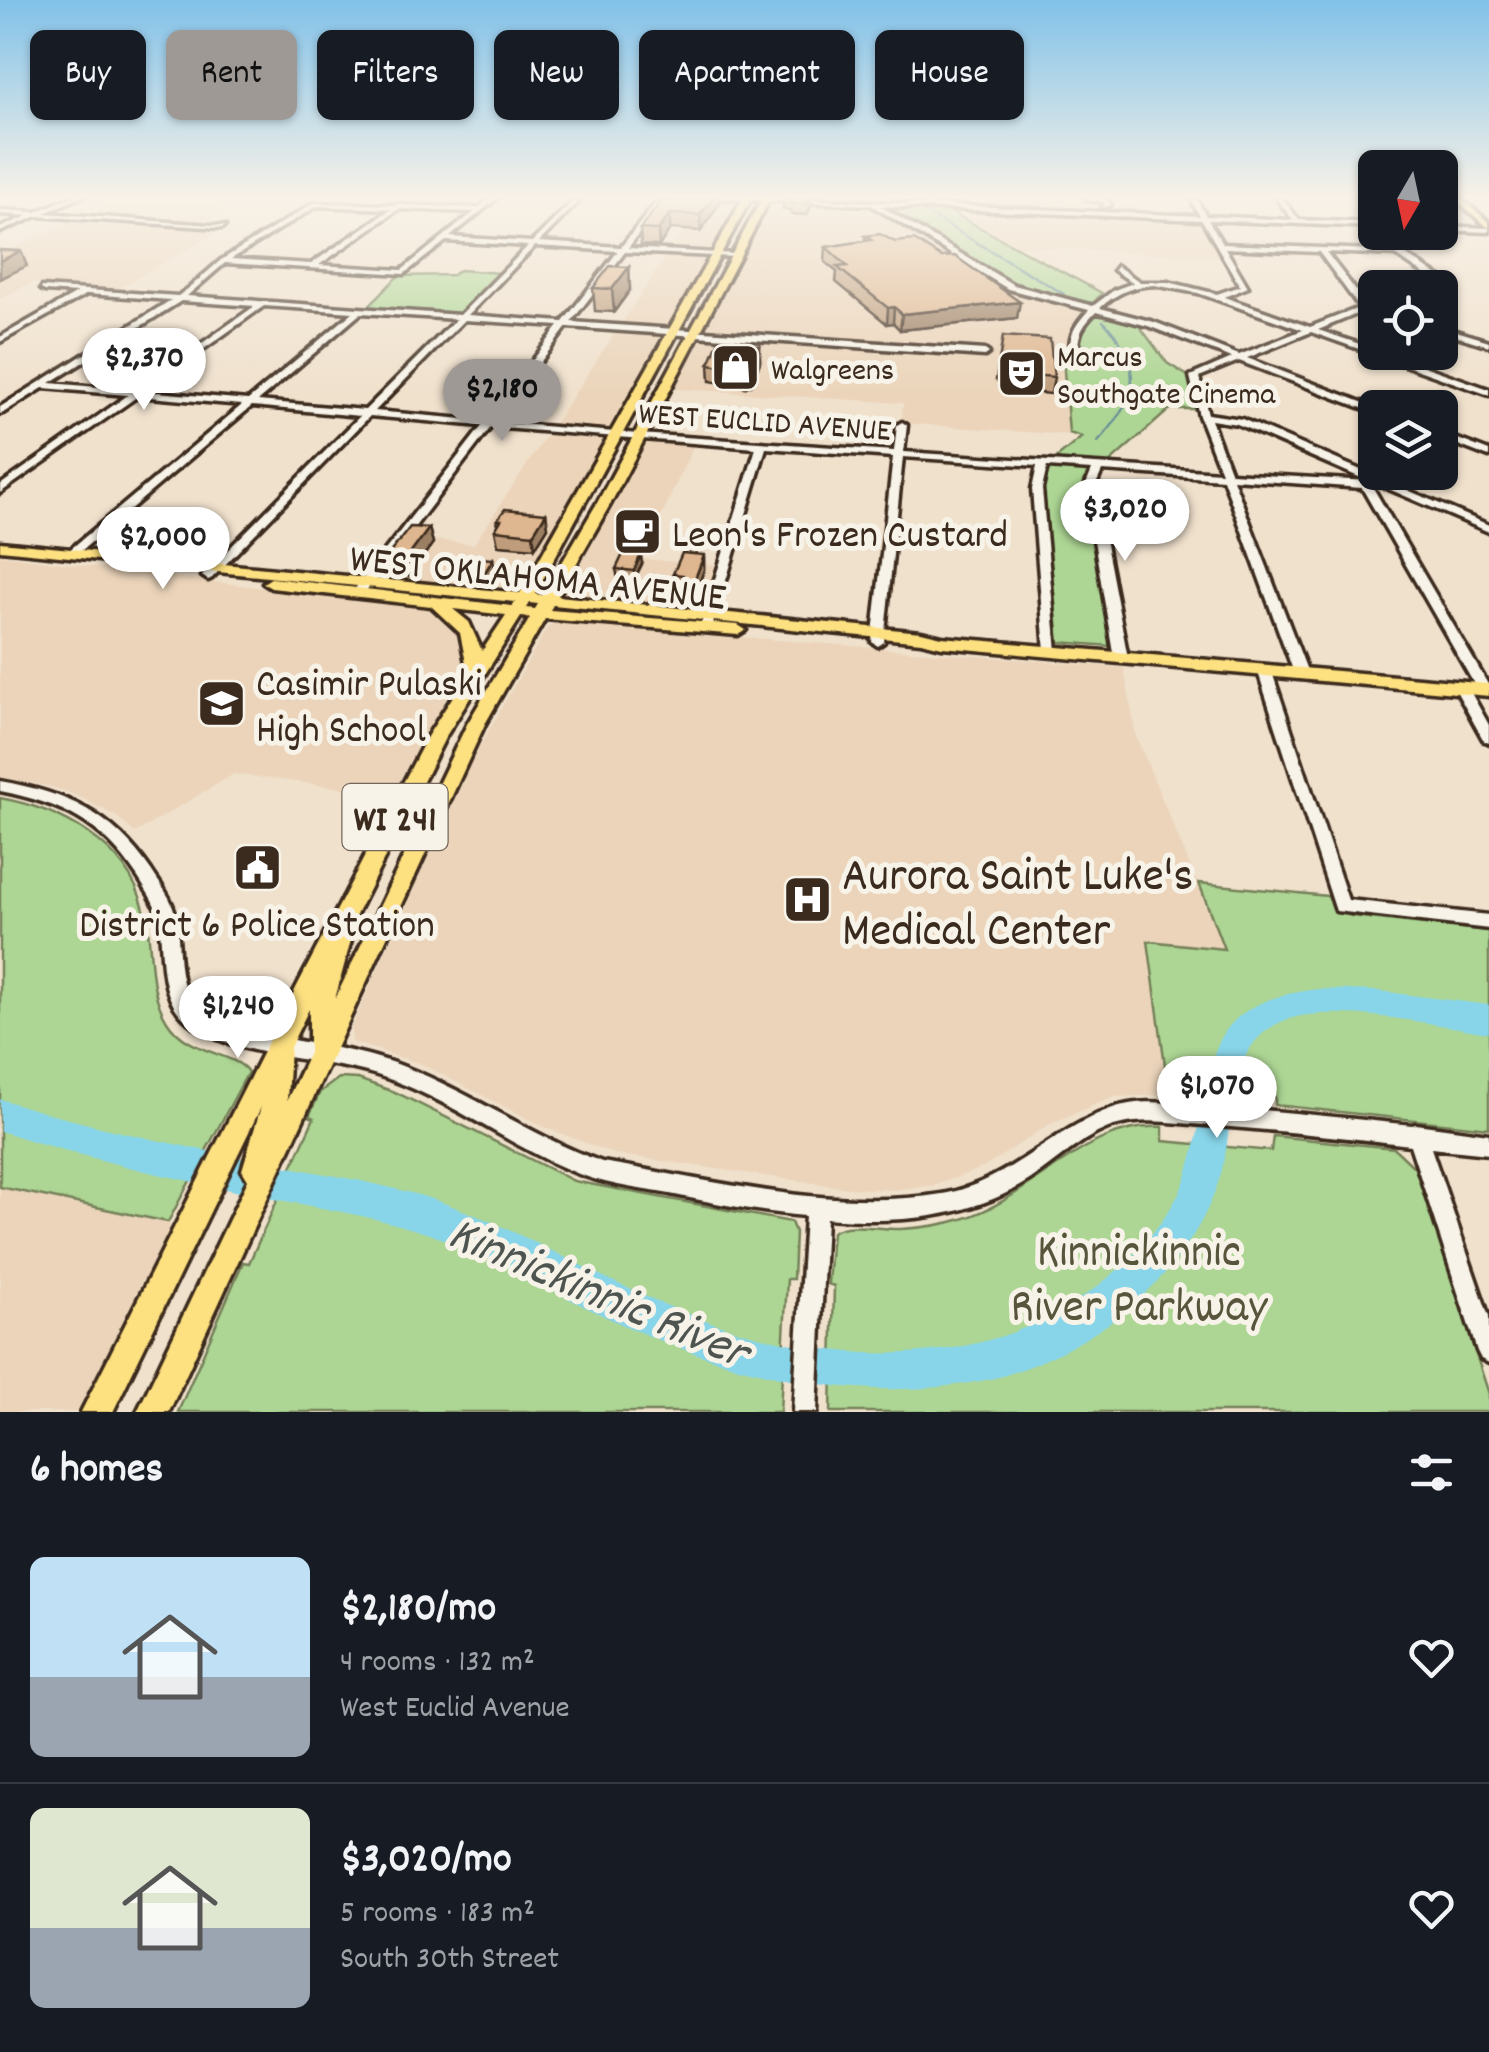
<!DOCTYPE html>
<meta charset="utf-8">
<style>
body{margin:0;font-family:Dekko,sans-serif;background:#242831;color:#f1f3f6;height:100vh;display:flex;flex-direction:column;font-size:38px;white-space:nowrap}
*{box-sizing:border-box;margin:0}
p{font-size:32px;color:#9ea1a6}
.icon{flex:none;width:55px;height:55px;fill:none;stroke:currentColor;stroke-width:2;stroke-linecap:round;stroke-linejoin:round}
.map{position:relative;height:1412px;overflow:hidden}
.panel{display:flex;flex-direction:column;background:#171b24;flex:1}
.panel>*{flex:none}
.banner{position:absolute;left:30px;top:30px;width:1430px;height:90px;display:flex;gap:20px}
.needle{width:65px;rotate:189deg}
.buttons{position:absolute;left:1358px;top:150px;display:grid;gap:20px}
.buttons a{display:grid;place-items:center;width:100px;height:100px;border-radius:15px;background:#171b24;box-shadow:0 2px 8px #0004;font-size:50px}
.price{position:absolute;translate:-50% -85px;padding:0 22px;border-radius:35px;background:#fff;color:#222;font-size:32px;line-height:65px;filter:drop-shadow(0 2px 5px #0008)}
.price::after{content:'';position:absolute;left:50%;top:60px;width:30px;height:22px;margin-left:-15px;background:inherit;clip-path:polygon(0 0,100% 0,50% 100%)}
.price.current{background:#9f9995;color:#111}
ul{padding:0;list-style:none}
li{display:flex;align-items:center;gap:30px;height:250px;padding:0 30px}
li+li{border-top:2px solid #363941}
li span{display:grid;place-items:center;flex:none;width:280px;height:200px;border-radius:15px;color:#555}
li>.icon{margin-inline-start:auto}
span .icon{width:120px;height:120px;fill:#fffc;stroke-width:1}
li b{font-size:42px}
h2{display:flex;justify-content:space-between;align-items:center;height:120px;padding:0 30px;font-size:42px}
.pill{padding:0 35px;border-radius:15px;background:#171b24;box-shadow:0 2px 8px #0004;font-size:35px;line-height:90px}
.pill.current{background:#9f9995;color:#111}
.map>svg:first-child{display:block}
.built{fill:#ebd4ba}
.green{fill:#add694;stroke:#748059;stroke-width:2.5}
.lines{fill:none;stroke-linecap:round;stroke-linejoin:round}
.stream{stroke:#699097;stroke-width:2.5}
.river{fill:#88d4e8;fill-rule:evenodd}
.minor-casing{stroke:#3b2a1e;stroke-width:7}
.major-casing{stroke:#3b2a1e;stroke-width:7}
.minor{fill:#f7f3e8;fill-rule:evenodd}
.major{fill:#fde080;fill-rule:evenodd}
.wall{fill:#bf9d7b;stroke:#3b2a1e;stroke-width:2.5}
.shaded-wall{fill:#9b7f64;stroke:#3b2a1e;stroke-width:2.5}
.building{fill:#deb68f;stroke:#3b2a1e;stroke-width:2.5}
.labels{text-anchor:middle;stroke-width:10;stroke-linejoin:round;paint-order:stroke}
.far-poi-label{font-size:32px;fill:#3b2a1e;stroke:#f7f3e8;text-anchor:start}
.far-street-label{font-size:32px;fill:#3b2a1e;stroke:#f7f3e8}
.shield{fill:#f7f3e8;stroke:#73665b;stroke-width:2.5}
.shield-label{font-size:38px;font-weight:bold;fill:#3b2a1e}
.poi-label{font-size:40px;fill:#3b2a1e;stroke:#f7f3e8;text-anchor:start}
.street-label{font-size:40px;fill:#3b2a1e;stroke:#f7f3e8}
.near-poi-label{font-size:48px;fill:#3b2a1e;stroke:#f7f3e8;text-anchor:start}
.near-park-label{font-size:48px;fill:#58553c;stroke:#f7f3e8}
.near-water-label{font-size:50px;font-style:italic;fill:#4e5450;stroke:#f7f3e8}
</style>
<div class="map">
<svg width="1489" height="1412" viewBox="0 0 1489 1412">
<rect width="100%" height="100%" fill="#f0e1cd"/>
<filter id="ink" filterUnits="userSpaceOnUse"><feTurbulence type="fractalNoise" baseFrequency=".01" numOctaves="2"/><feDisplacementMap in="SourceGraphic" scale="20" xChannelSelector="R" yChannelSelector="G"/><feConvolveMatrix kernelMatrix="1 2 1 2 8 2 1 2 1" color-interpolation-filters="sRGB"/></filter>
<g filter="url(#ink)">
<path class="built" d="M128 195H250L201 223 230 225 116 290 31 283 0 299V254Z
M665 195 747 198 524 598 368 581 402 537 474 544 693 216 651 213Z
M800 195H1111L1112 198 1084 197 1086 206 1083 207Z
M766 199 836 202 880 211 991 279 1095 309 1076 328 1075 358H1063L1068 435 902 423 903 403 664 388Z
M945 209 1199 219 1221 257 1014 246Z
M639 437 696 440 642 559 724 566 709 615 548 601Z
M0 555 429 609 464 630 466 665 392 794 234 774 135 833 117 817 80 797 56 788 0 777Z
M557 622 1124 668 1136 736 1225 950 1148 942 1168 1095 1112 1097 1048 1125 985 1167 936 1185 892 1190 848 1188 614 1154 542 1126 421 1064 352 1042 351 1028 472 760 548 626Z
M0 1187 168 1222 176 1249 97 1412H0Z"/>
<path class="green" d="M902 207 945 209 1102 293 1094 302 1087 303 1037 292 996 276 892 212Z
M459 270 501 273 458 315 366 309 398 276 453 275Z
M1096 315 1138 324 1167 363 1188 376 1198 409H1170L1108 464 1054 460 1082 437 1069 433 1063 358H1082L1079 332Z
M1050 467 1088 470 1083 485 1111 646 1059 642 1043 488Z
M0 798C61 809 127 844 144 909 154 944 146 988 167 1021 188 1055 235 1052 248 1072L168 1222 0 1187Z
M1199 883 1327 896 1339 911 1351 916 1489 931V1128L1275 1105V1097L1168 1087 1148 941 1224 949Z
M339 1078 358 1079 397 1093 574 1181 791 1222 795 1232 793 1279H787L780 1412H178L243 1262 249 1263 314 1118 309 1116 320 1092Z
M1163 1127V1141L1271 1151 1273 1136 1394 1148 1415 1168 1489 1394V1412H831L834 1286 828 1284 832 1232C849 1221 880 1230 901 1229 921 1228 943 1225 962 1219 1034 1198 1084 1122 1163 1127Z"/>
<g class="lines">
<path class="stream" d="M923 211 1064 294
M1098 442C1138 399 1146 366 1103 321"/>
<path class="river" d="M1319 989 1379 991 1489 1005V1033C1439 1026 1326 1001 1281 1022 1221 1050 1237 1125 1220 1177 1189 1276 1099 1345 1003 1376 859 1412 712 1370 583 1306 528 1279 475 1247 416 1230 363 1214 308 1206 254 1195 168 1177 83 1158 0 1131V1099C85 1126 171 1144 258 1161 312 1172 366 1180 419 1195 501 1219 575 1266 654 1300 813 1369 1002 1388 1134 1254 1155 1232 1176 1205 1186 1177 1219 1084 1184 1003 1319 989Z"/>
<defs>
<path id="minor" d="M76 195H84L45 213 225 226 222 228 37 216 0 232V228L28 216 0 214V210L36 212Z
M494 195H501L450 237 532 242 579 195H585L539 242 621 247 662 195H708L1200 216 1188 195H1194L1206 216 1293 220 1274 195H1280L1299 220 1375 223V227L1208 220 1223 244 1397 251 1409 247 1400 232H1407L1416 248 1403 253 1454 286V290H1448L1396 255 1326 252 1363 300 1375 305V309L1371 308 1318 330 1375 349V352H1384L1489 389V395L1311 332 1247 358 1377 408H1375V413L1239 361 1199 377 1208 414 1242 419 1489 525V532L1377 484 1372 486 1489 686V692L1484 693 1477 689 1362 488 1233 479 1308 673 1301 677 1294 673 1223 479 1102 471 1095 487 1128 658 1121 662 1114 658 1085 487 1092 470 1047 467 1042 489 1057 651 1051 655 1045 651 1032 489 1037 466 903 457 884 642 878 646 872 642 893 457 766 448 712 627 706 631 700 627 756 448 491 427 362 596H354L352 593 354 590 482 426 370 416 212 578 208 580 202 576 204 574 360 416 252 406 75 556 71 557 65 554 67 552 242 405 138 396 0 493V485L128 395 43 388 3 413 0 414V407L171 300 87 294 0 342V337L77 293 45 291 41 289 42 287 178 296 189 288 221 260 314 203 396 205 400 203 403 205 478 208ZM667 196 871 205 1008 289 1089 310C1074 326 1066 338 1072 360L1079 358C1076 337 1081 327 1096 312L1148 326 1232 358 1190 376 1199 416 1221 472 904 452 907 425 902 422 897 425 894 451 639 434 495 422 567 327 985 356 989 353 985 350 571 322 625 252 737 257 735 254 628 248ZM317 206 391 209 311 264 231 259ZM880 206 1202 220 1240 286 1217 294 1168 282H1140L1117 266 1114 270 1133 283 1114 290 1093 306 1014 285ZM399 209 474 212 402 270 319 265ZM446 241 528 246 460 315 187 296 225 263 404 274ZM535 246 618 251 563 322 468 315ZM1225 248 1319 252 1357 304 1364 306 1310 327 1224 297 1248 287ZM1154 285 1198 293 1303 330 1239 355 1154 322 1100 308C1116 293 1132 286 1154 285ZM181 301 255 306 135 390 50 383ZM264 306 353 312 248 400 145 391ZM361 313 456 319 365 410 258 401ZM464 320 559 326 486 421 375 411ZM1211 420 1237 424 1368 481 1231 473Z
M1361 195H1367L1375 203V208Z
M1089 197 1107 199 1111 205 1102 208 1105 204 1103 202 1087 200Z
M1440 226 1489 228V232L1440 230Z
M1440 326 1489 341V346L1440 331Z
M1440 432 1489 451V457L1440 438Z
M1264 665 1271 669 1348 900 1489 915V929L1336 911 1257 669Z
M1461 683 1466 684 1489 725V743L1484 741 1454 687Z
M0 781C67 793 112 813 151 870 159 883 170 895 174 910 184 945 170 991 206 1014 227 1028 254 1033 278 1037 318 1045 358 1050 397 1064 468 1090 531 1136 602 1162 712 1180 829 1212 942 1194 1007 1183 1050 1131 1110 1109 1141 1097 1175 1104 1208 1106 1276 1110 1344 1118 1412 1125L1416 1124 1489 1134V1154L1431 1148 1489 1317V1363L1481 1359 1477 1351 1410 1145C1341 1137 1273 1130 1205 1125 1175 1123 1144 1117 1114 1126 1083 1136 1058 1161 1031 1179 970 1219 897 1224 826 1218L817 1412H793L805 1216C759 1212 714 1203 670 1194 635 1188 600 1184 567 1169 502 1141 445 1096 377 1075 324 1058 230 1057 188 1022 156 996 165 952 158 916 155 901 145 889 137 876 102 823 61 803 0 791Z"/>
<path id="major" d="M745 195H753L535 594 543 595 597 503 764 195H772L611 503 558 596 921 632 942 637 1489 684V696L942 647 921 642 553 605 550 610 738 625 746 630 738 635 545 619 485 724 169 1412H137L248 1180 242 1170 261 1107 113 1412H81L271 1036 428 735 468 673 460 633 431 606 271 588 263 583 271 578 512 606 515 602 0 550V542L520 593ZM529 603 538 604 535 609 526 608ZM453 609 506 615 482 651 469 622ZM521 617 530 618 467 724 335 999 351 940 347 933 446 736ZM309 1009V1053L287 1100 290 1047Z
M790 195H815L818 197 814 199Z
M1449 195H1457L1489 222V228Z"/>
</defs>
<use href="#minor" class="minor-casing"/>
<use href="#major" class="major-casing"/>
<use href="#minor" class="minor"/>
<use href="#major" class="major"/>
</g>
<path class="wall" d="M672 195H719V204L701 231 670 229 659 246 641 245 640 229Z
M811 196V206L807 215 791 214V210L783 209 784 199Z
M865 236 1017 318 900 330 893 323 887 324 836 282 837 272 825 262 826 247 865 241Z
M629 267 630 290 614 312 595 311 593 288Z
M1003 336 1054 377 1051 394 1003 390V383L996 380Z
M760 346V362L752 384 746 387 710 381 709 364Z
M546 513 548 527 535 548 498 545 495 530 498 525 497 520Z
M648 518V527L644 537 624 538V528Z
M429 528 433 543 409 576 389 574 385 559Z
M704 555V570L692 602 680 601 679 589H674L673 574Z
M642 564 634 580 618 579 616 569Z
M495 569 486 584 461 581 458 571Z"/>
<path class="shaded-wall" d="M715 195H719V204L701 231 700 215Z
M670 214V229L659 246 658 230Z
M21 251 27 266 0 279V261Z
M629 267 630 290 614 312 612 289Z
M1020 302 1017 318 900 330 902 314Z
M894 307 893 323 887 324 888 308Z
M760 346V362L752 384 746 387V370Z
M546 513 548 527 535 548 533 534Z
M648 518V527L644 537 643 528Z
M429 528 433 543 409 576 405 561Z
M641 554 642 564 634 580V571Z
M704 555V570L692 602V587Z
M493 559 495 569 486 584 484 574Z"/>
<path class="building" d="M672 195H715L700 215 670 214 658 230 640 229 663 199 669 200Z
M786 195 811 196 808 204H791L793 200 784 199Z
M880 234 895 242 914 240 941 257 955 256 1020 302 902 314 894 307 888 308 837 267 847 266 826 247 871 240 865 236Z
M0 250 21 251 0 261Z
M610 266 629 267 612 289 593 288Z
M1003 336 1050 339 1054 377 1006 373V366L999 363Z
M718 342 760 346 752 367 746 370 709 364Z
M505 509 546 513 533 534 495 530 501 520H497Z
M631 513 648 518 643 528H624Z
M410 527 429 528 405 561 385 559Z
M624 552 641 554 634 571 616 569Z
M682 553 704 555 692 587 679 586 683 575 673 574Z
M468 557 493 559 484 574 458 571Z"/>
</g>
<linearGradient id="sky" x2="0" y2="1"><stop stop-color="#81c1e8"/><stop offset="0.5" stop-color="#f8f2e8"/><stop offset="1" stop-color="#f8f2e8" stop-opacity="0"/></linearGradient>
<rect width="1489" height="393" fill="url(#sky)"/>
<defs>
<symbol id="shop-square" viewBox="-11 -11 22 22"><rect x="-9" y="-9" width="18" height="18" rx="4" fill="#3b2a1e" stroke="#f7f3e8"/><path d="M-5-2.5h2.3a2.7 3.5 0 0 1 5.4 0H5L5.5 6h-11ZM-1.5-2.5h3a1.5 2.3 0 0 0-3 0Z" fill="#fff"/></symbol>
<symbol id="theatre-square" viewBox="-11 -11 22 22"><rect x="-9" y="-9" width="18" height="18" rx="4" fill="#3b2a1e" stroke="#f7f3e8"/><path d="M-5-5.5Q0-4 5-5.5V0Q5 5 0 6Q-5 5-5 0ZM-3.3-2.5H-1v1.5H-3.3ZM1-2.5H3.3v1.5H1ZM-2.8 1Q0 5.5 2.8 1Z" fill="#fff"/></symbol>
<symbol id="cafe-square" viewBox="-11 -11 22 22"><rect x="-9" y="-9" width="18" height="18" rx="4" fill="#3b2a1e" stroke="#f7f3e8"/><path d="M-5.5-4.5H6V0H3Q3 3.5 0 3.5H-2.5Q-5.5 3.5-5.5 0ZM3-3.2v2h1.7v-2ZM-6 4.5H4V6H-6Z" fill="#fff"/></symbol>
<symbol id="school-square" viewBox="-11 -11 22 22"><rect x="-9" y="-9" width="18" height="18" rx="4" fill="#3b2a1e" stroke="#f7f3e8"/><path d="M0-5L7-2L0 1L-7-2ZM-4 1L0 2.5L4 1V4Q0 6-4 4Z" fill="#fff"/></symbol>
<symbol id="civic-square" viewBox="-11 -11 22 22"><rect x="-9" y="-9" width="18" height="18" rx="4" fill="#3b2a1e" stroke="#f7f3e8"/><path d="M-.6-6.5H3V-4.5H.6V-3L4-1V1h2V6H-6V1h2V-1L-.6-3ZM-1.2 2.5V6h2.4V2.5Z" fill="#fff"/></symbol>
<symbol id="hospital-square" viewBox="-11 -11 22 22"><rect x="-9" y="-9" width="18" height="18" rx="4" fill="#3b2a1e" stroke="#f7f3e8"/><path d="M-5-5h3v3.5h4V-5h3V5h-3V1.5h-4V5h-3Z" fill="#fff"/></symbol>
</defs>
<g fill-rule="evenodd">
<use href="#shop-square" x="708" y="340" width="55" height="55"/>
<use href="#theatre-square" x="994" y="346" width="55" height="55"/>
<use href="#cafe-square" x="610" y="504" width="55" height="55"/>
<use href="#school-square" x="194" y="676" width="55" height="55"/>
<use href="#civic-square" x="230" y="840" width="55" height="55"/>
<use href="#hospital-square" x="780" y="872" width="55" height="55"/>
</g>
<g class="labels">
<g class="far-poi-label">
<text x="1057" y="366">Marcus<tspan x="1057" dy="37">Southgate Cinema</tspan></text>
<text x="771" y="379">Walgreens</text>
</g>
<g class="far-street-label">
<text transform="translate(765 420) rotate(4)" y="11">WEST EUCLID AVENUE</text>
</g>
<rect class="shield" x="342.5" y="784" width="105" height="66" rx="8"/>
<g class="shield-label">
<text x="395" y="830">WI 241</text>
</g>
<g class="poi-label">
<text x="672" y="546">Leon's Frozen Custard</text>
<text x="256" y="695">Casimir Pulaski<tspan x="256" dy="46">High School</tspan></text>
<text x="257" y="936" text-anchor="middle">District 6 Police Station</text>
</g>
<g class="street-label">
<text transform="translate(538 575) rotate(6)" y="14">WEST OKLAHOMA AVENUE</text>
</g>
<g class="near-poi-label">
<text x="842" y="889">Aurora Saint Luke's<tspan x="842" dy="55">Medical Center</tspan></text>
</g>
<g class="near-park-label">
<text x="1139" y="1265">Kinnickinnic<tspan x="1139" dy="55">River Parkway</tspan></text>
</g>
<g class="near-water-label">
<text transform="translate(600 1289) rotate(23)" y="18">Kinnickinnic River</text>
</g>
</g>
</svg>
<div class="buttons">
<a><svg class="needle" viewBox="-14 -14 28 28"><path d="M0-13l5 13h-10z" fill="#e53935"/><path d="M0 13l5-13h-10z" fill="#9ea1a6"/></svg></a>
<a><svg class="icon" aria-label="locate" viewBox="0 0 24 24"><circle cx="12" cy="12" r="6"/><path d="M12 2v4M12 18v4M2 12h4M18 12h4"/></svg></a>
<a><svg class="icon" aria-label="layers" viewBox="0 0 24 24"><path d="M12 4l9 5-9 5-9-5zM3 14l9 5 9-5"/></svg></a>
</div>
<b class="price" style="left:144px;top:413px">$2,370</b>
<b class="price current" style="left:502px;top:444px">$2,180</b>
<b class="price" style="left:1125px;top:564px">$3,020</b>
<b class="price" style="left:163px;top:592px">$2,000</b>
<b class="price" style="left:238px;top:1061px">$1,240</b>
<b class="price" style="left:1217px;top:1141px">$1,070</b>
<div class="banner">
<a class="pill">Buy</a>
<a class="pill current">Rent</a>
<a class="pill">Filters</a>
<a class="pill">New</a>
<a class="pill">Apartment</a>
<a class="pill">House</a>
</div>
</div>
<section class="panel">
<h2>6 homes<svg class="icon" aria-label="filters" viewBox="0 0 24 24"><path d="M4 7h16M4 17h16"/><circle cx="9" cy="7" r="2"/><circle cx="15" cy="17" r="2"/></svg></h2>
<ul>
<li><span style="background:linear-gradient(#bfe0f5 60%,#9aa5b1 0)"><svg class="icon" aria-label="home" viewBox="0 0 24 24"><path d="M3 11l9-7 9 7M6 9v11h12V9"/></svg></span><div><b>$2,180/mo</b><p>4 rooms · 132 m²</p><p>West Euclid Avenue</p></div><svg class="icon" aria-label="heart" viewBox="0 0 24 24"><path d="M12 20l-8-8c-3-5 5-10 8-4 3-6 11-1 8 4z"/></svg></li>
<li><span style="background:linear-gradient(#dfe7d0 60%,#9aa5b1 0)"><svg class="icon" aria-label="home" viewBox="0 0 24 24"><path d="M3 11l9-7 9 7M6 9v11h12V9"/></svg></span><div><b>$3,020/mo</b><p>5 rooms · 183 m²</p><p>South 30th Street</p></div><svg class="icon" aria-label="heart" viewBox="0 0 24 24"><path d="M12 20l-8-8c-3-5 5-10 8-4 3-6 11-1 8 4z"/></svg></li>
</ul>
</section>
